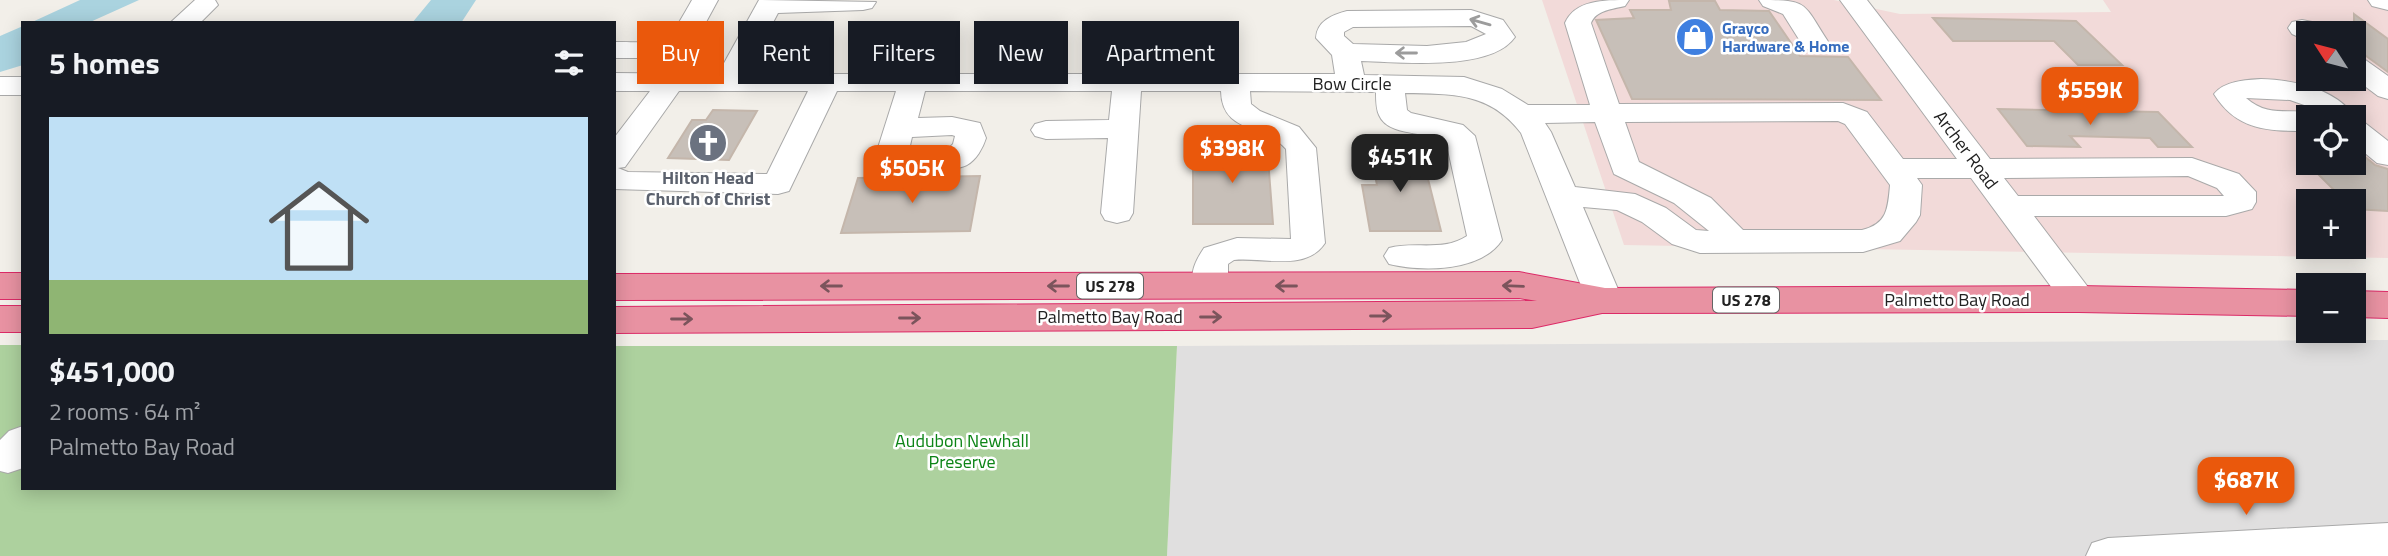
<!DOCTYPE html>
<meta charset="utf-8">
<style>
body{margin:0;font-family:"Titillium Web",sans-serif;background:#20242c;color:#f1f3f6;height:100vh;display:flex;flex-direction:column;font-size:26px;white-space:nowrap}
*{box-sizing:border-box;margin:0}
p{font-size:23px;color:#9ea1a6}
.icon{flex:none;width:38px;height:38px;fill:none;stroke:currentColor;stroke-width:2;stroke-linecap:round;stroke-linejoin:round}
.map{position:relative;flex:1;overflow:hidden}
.side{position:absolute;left:21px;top:21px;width:595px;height:469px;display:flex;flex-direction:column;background:#171b24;border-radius:0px;box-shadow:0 4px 18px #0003}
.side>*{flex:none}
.guide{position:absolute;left:637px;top:21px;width:665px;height:63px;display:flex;gap:14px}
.needle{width:46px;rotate:306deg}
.controls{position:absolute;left:2296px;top:21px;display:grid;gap:14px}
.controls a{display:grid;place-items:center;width:70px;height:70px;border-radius:0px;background:#171b24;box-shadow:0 4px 18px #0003;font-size:35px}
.price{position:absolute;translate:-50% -60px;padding:0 16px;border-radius:14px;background:#ea580c;color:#fff;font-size:23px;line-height:46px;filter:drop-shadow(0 2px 4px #0008)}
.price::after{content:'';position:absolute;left:50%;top:42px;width:21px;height:16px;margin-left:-10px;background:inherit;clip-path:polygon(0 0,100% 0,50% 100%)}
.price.on{background:#222;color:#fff}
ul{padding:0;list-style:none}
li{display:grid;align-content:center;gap:14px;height:371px;padding:0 28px}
li span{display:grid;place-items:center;height:217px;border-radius:0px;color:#555}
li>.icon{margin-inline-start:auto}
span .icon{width:126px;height:126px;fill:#fffc;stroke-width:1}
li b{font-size:30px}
h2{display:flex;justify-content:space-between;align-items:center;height:84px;padding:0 28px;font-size:30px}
.tag{padding:0 24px;border-radius:0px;background:#171b24;box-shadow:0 4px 18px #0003;font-size:24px;line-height:63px}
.tag.on{background:#ea580c;color:#fff}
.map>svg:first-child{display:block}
.residential{fill:#e0dfdf}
.commercial{fill:#f2dad9;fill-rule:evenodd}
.forest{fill:#add19e}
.water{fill:#aad3df}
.building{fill:#c7bfb8;stroke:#c4b6ab;stroke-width:2}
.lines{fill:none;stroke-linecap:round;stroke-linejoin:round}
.minor-casing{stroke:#a9a9a9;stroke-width:2}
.highway-casing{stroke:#dc2a67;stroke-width:2}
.minor{fill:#fff;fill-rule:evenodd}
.highway{fill:#e892a2;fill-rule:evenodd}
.oneway{stroke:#9c9c9c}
.oneway2{stroke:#7b545c}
.labels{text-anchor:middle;stroke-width:5;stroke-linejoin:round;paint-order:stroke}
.far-shop-label{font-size:16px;font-weight:bold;fill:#366cbe;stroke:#fff;text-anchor:start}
.shield{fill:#fff;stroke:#646464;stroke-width:2}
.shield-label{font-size:16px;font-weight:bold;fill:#222}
.street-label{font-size:18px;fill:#222;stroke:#fff}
.worship-label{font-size:18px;font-weight:bold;fill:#5b616d;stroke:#fff}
.park-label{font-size:18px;fill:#0c8416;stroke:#fff}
</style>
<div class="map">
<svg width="2388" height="556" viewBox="0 0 2388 556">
<rect width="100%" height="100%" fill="#f2efe9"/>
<path class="residential" d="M2388 340V556H1167L1177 346Z"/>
<path class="commercial" d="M1542 0H1834L1900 14 2111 12 2103 0H2388V258L1624 245ZM2308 33H2354V79H2308ZM2308 117H2354V163H2308ZM2308 201H2354V247H2308Z"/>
<path class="forest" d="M0 345H23V488H614V346H1177L1167 556H0Z"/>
<path class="water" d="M80 0H139L88 23H30Z
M431 0H476L461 23H412Z
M23 26V65L0 72V36Z"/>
<path class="building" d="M1669 1H1715L1720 10 1769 11 1800 56 1848 57 1881 100 1632 99 1596 20 1634 18 1630 10H1671Z
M2354 14 2388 39V72L2354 47Z
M1933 18 2076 21 2122 65H2078L2054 41H1953Z
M1998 109 2158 112 2192 147H2158L2150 138 2070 136 2080 147 2027 146Z
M713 110 757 111 729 160 668 158 692 120H706Z
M1193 145H1267L1273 224H1193Z
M1370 151H1421L1441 231H1370L1362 185H1377Z
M2354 151H2358L2375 165 2388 169V211L2354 209V201H2345L2307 163H2354Z
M980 176 970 231 841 233 858 178Z"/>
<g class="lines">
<defs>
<path id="minor" d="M195 0H215L218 5 200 23H170Z
M692 0H718L692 48 667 58H614V42C670 42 664 49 692 0Z
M759 0 876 2 872 8 863 10 778 13 746 74H988L1005 32 1015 30 1025 32 1029 38 1017 74H1335L1332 55 1316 38C1317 21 1332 15 1347 11L1471 10 1503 20 1515 37C1491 72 1399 62 1361 61L1364 75 1464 77 1502 89 1528 105H1590L1565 23C1575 0 1603 0 1629 0L1625 6C1613 9 1596 10 1591 23L1619 104 1843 103 1867 112 1903 159H1957L1840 0H1867L1990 159 2192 158 2239 174 2256 192V202L2252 209 2226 216H2034L2097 299 2092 307 2079 311 2066 307 1971 178H1917L1922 185 1920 215 1916 222 1900 241 1863 252 1700 253 1672 244 1642 222 1617 210 1583 207 1623 301 1618 309 1605 313 1592 309 1587 301 1521 133C1490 92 1452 94 1405 93L1407 110 1411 113 1463 125 1475 136 1502 240C1481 272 1422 272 1389 264L1384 256 1389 248C1415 241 1443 252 1467 236L1446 141C1428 131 1388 137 1379 115 1376 109 1376 99 1376 92L1250 91 1251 104 1260 111 1299 127 1316 148 1325 243C1306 272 1264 257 1234 260L1228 264V286L1222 294 1210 297 1198 294C1187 278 1194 263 1204 248L1237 238 1291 239 1286 149C1263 123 1222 134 1221 91H1141L1133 213 1129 220 1117 223 1105 220 1101 213 1108 138 1046 139 1035 136 1031 130 1035 124 1046 121 1109 120 1112 91H925L918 118 952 117 980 123 986 138C983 148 976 160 967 165 948 174 889 172 876 154L896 91H837L789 191 778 194 614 189V138L650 91H614V73L718 74ZM1471 26 1486 34 1466 42 1427 46 1353 44 1344 36V32L1353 27ZM679 91H808L767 174 628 172 618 168 625 167ZM1838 121 1845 124 1890 185C1888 209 1887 224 1862 230H1743L1711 198 1639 162 1625 122ZM1595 122 1614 174 1674 203 1709 231 1696 230 1666 208 1635 194 1575 187 1551 132 1545 123ZM952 135 955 136 953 144 948 149 909 150 912 137ZM2188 176 2217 188 2224 196H2018L2004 178Z
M1759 0C1810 0 1802 2 1829 43L1825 49 1815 51 1805 49 1783 14 1763 6Z
M2368 0H2388V10L2372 6Z
M2302 20 2312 22 2324 33H2308V41L2292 34 2288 28 2292 22Z
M2354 57 2364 59 2388 76V99L2378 96 2354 78Z
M0 77H23V95H0Z
M2261 79C2294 80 2335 88 2355 117H2321L2307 106 2290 100 2246 98C2272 121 2295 104 2320 117H2308V131C2268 131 2237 131 2214 94 2224 81 2246 80 2261 79Z
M2354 120 2365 123 2388 141V165L2377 163 2354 144Z
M23 426V468L8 473 0 471V440L9 431Z
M2388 523V556H2086L2092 543 2108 538Z"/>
<path id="highway" d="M1519 272 1605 288 2079 286 2308 290V316L2079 312 1602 313 1532 328 614 333V307L1537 301 1519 298 614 300V274Z
M0 273H23V299H0Z
M2354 291 2388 292V318L2354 317Z
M0 306H23V332H0Z"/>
</defs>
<use href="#minor" class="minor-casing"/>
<use href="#highway" class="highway-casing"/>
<use href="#minor" class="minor"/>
<use href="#highway" class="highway"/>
</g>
<defs><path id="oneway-shaft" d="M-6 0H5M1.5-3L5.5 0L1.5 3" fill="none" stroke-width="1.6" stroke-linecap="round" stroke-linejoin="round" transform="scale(1.75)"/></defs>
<g class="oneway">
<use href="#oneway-shaft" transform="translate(1480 22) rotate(-164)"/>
<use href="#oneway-shaft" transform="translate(1406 53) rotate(-180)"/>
</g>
<g class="oneway2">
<use href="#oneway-shaft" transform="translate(831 286) rotate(180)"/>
<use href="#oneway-shaft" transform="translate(1058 286) rotate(180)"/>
<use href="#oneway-shaft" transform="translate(1286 286) rotate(180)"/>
<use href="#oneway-shaft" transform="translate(1513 286) rotate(-178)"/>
<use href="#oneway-shaft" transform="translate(1381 316)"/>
<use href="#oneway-shaft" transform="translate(1211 317)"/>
<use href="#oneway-shaft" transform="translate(910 318)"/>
<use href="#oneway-shaft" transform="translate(682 319)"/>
</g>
<defs>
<symbol id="shop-disc" viewBox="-11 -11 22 22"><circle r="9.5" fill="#3f7fe0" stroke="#fff"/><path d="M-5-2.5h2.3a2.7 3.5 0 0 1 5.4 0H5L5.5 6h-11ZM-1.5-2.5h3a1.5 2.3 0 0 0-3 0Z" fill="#fff"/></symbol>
<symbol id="church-disc" viewBox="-11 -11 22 22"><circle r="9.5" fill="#6b7280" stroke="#fff"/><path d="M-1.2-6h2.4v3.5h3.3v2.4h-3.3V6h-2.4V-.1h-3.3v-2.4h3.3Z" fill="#fff"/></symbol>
</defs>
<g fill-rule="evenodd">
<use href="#shop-disc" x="1673" y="15" width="44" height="44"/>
<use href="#church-disc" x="686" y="121" width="44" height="44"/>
</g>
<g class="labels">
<g class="far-shop-label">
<text x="1722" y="34">Grayco<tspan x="1722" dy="18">Hardware &amp; Home</tspan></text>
</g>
<g class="shield">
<rect x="1077" y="273.5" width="66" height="25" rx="5"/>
<rect x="1713" y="287.5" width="66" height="25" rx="5"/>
</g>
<g class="shield-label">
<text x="1110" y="292">US 278</text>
<text x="1746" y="306">US 278</text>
</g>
<g class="street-label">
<text x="1352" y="90">Bow Circle</text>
<text transform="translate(1966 150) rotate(53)" y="6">Archer Road</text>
<text x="1957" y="306">Palmetto Bay Road</text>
<text x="1110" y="323">Palmetto Bay Road</text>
</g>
<g class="worship-label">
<text x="708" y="184">Hilton Head<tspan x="708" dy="21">Church of Christ</tspan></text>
</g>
<g class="park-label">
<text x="962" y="447">Audubon Newhall<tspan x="962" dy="21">Preserve</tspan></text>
</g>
</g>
</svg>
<div class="controls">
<a><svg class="needle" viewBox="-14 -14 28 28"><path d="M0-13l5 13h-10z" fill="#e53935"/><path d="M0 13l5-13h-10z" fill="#9ea1a6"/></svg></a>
<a><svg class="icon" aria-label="locate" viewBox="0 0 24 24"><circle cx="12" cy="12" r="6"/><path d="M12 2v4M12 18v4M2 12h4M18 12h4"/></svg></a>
<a>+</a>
<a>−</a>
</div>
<b class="price" style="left:2090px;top:127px">$559K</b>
<b class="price" style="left:1232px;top:185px">$398K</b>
<b class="price on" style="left:1400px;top:194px">$451K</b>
<b class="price" style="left:912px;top:205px">$505K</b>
<b class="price" style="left:2246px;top:517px">$687K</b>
<div class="guide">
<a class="tag on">Buy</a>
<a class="tag">Rent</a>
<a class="tag">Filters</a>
<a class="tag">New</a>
<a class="tag">Apartment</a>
</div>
<section class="side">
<h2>5 homes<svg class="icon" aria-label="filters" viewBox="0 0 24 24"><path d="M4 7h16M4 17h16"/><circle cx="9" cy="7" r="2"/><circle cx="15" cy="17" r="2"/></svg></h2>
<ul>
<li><span style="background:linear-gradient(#bfe0f5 75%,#8fb573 0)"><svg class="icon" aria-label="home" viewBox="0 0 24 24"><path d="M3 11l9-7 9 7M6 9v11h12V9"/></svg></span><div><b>$451,000</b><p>2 rooms · 64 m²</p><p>Palmetto Bay Road</p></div></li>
</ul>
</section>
</div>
